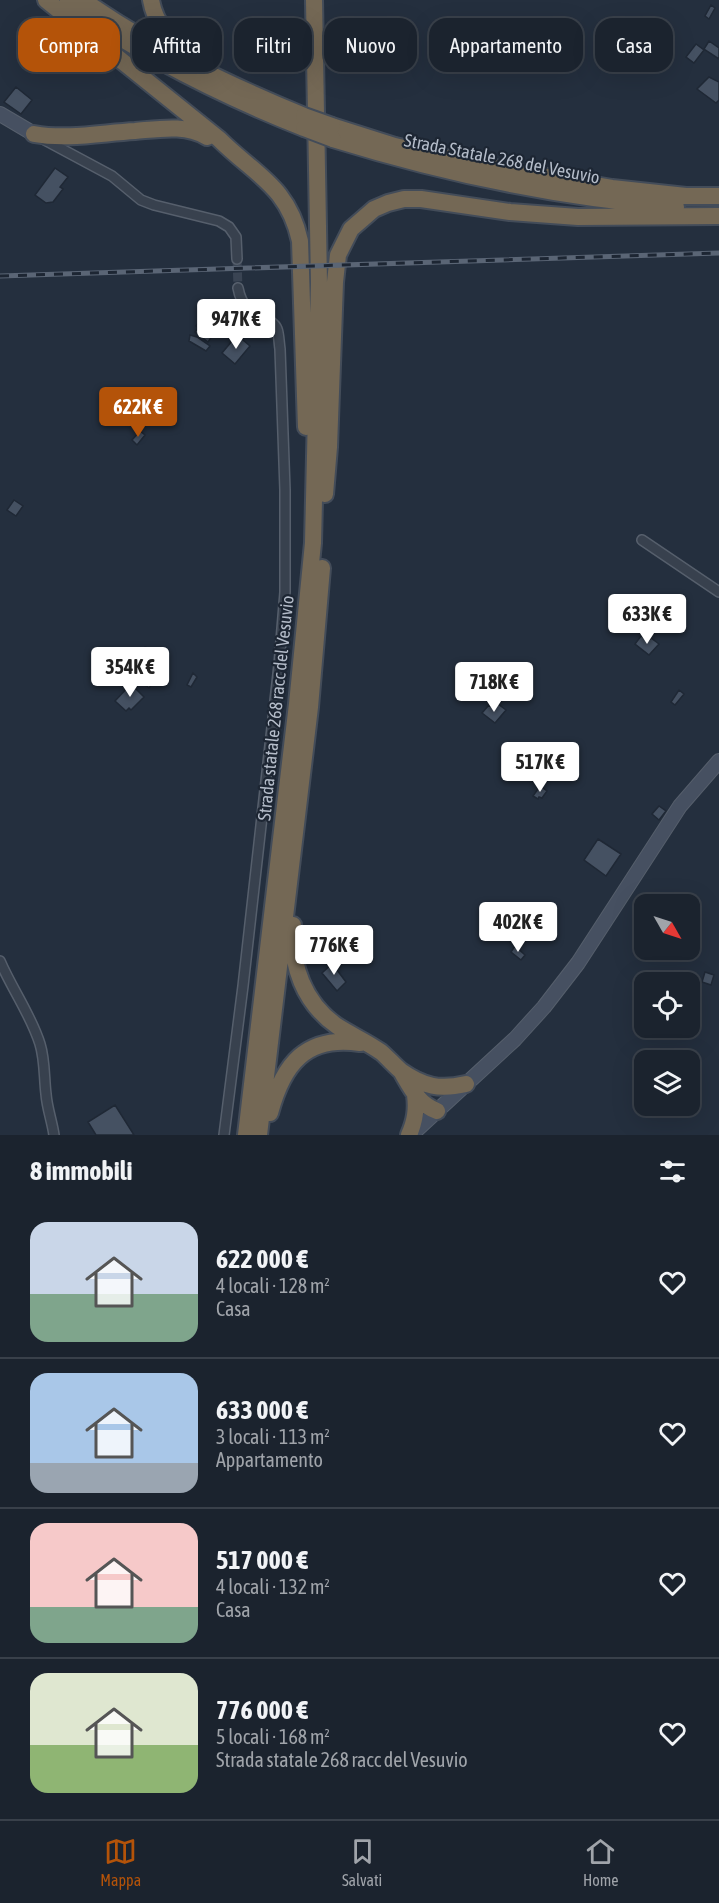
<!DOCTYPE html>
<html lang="it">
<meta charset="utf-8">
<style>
body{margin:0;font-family:"Asap Condensed",sans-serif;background:#282f3a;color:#f1f3f6;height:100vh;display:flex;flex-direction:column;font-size:22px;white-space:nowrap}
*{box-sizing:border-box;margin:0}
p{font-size:20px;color:#a0a4aa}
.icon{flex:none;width:33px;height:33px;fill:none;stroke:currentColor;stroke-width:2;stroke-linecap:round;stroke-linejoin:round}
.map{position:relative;height:1135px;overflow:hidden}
.side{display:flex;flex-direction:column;background:#1b232e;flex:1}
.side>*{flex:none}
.banner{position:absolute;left:18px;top:18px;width:684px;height:54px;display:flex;gap:12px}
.needle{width:39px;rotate:129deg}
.tools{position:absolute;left:634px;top:894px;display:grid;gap:12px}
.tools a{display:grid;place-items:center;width:66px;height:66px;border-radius:12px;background:#1b232e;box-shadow:0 6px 24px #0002,0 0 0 2px #39404a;font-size:30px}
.price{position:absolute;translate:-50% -51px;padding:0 14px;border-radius:6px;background:#fff;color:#222;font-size:20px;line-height:39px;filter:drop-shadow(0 2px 3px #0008)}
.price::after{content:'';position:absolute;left:50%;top:36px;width:18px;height:14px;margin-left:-9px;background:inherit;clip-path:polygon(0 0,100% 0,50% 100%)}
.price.on{background:#b45309;color:#fff}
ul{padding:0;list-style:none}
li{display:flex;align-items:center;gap:18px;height:150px;padding:0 30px}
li+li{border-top:2px solid #39404a}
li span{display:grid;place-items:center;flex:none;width:168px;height:120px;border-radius:18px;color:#555}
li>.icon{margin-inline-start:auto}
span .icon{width:72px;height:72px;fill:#fffc;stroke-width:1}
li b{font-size:26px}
h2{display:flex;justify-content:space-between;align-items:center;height:72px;padding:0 30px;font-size:26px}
.chip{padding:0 21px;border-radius:18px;background:#1b232e;box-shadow:0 6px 24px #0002,0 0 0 2px #39404a;font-size:21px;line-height:54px}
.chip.on{background:#b45309;color:#fff}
.tabs{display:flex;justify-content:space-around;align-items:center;height:84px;border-top:2px solid #39404a;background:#1b232e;font-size:16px;color:#a0a4aa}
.tabs a{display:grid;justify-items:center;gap:3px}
.tabs .on{color:#b45309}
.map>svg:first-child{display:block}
.building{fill:#455162;stroke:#1f2835;stroke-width:1.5}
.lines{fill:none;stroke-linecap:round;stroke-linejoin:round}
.street-tunnel{stroke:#3a4453;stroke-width:9;stroke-dasharray:9 4.5;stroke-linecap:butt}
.street-casing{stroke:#565f6c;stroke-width:12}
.secondary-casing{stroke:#565f6c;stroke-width:16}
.highway-casing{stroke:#434c59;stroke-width:20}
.street{stroke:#38414e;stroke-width:9}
.secondary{stroke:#465061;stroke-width:14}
.highway{stroke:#746855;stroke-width:16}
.rail-casing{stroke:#5a6575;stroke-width:5}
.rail{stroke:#1d2633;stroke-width:3;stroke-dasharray:9;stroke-linecap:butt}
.highway-bridge-casing{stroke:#434c59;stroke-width:20;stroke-linecap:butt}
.highway-bridge{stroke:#746855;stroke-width:16}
.labels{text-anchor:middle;stroke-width:4.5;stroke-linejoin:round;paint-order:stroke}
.street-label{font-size:18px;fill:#b4bcc9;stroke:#1d2633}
</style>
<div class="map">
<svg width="719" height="1135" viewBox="0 0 719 1135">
<rect width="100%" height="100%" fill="#242f3e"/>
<path class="building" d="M711 5 715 8 709 19 705 16Z
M709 41 719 48V59L704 49Z
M696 44 704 50 694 63 686 57Z
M656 45 670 55 659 71 645 60Z
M709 77 719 82V100L716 103 697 89Z
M16 87 32 100 21 114 4 102Z
M55 168 68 177 60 187 63 189 53 202 46 203 35 195Z
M206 313 221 323 215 331 206 324 203 328 213 335 208 342 195 332 198 328 196 326Z
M190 335 197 337 210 346 206 351 189 341Z
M237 335 250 346 235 364 222 353Z
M140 431 145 435 137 445 132 440Z
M14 500 23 506 16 516 7 510Z
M655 597 668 607 674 599 681 604 669 619 649 604Z
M641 636 648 641 651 638 659 644 649 655 635 644Z
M145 647 152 650 149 658 141 655Z
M129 649 140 661 135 667 132 665 134 661 126 653Z
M146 666 158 676 149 688 137 678Z
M193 673 197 677 191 687 187 685Z
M131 684 144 697 131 710 129 708 126 711 115 701Z
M679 690 684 694 675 705 671 702Z
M498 704 506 710 495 723 482 713 489 705 494 708Z
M540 786 547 791 542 798 539 797 538 799 533 796Z
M659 806 666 811 659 820 652 814Z
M598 839 621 854 606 876 584 860Z
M515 946 525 955 521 960 511 952Z
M335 961 340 967 337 970 346 982 337 991 322 973Z
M705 972 714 975 711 985 702 982Z
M115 1105 134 1135H96L88 1122Z"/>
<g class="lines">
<path class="street-tunnel" d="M237 259 238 288"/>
<defs>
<path id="street" d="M43 139 112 176 141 200 154 205 219 221 229 227 236 237 237 259
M642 540 719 592
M0 961C12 989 31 1015 40 1044 45 1060 44 1078 46 1094 47 1108 52 1121 54 1135
M224 1135 243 986 279 665 285 592V490L280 349C279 343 279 334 277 329 271 314 244 321 238 288"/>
<path id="secondary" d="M0 114 34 134
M411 1135 515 1039 544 1007 578 963 680 806 719 761"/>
<path id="highway" d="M46 0 219 139C255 175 288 186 300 241L306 427
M83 0C151 48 227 84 304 116
M151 0C155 24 170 41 189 55
M67 4C142 55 220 95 304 128
M332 126 395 146 476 165 612 188 686 196H719
M34 134C67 140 101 133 135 131 159 129 186 124 207 137
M333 139C443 173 561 198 676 207
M325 494 329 447 335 282 338 255 351 229 374 209 388 203 404 199H421L510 212 578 217 719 216
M293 925C290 965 304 1003 337 1026 351 1035 367 1042 381 1052 388 1058 394 1065 401 1071 424 1087 440 1090 466 1084
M401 1071C411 1088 418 1104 437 1111
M270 1113C283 1064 306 1035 360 1043
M246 1135 297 704 313 543 319 283 314 0
M259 1135 310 707 322 568
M409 1135C415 1121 417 1110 415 1095"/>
</defs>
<use href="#street" class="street-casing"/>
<use href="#secondary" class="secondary-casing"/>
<use href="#highway" class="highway-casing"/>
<use href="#street" class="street"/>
<use href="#secondary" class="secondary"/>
<use href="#highway" class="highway"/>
<defs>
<path id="rail" d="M0 276 719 253"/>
</defs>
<use href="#rail" class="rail-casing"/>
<use href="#rail" class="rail"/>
<defs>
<path id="highway-bridge" d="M304 116 332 126
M304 128 333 139"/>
</defs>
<use href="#highway-bridge" class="highway-bridge-casing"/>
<use href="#highway-bridge" class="highway-bridge"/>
</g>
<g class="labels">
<g class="street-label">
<text transform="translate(502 159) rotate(11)" y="6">Strada Statale 268 del Vesuvio</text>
<text transform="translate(276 708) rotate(-84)" y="6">Strada statale 268 racc del Vesuvio</text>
</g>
</g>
</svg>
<div class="tools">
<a><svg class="needle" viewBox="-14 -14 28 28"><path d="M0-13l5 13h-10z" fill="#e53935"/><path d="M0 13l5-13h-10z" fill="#a0a4aa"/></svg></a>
<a><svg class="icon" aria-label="locate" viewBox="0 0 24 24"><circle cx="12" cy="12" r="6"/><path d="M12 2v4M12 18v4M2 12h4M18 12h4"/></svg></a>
<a><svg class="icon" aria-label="layers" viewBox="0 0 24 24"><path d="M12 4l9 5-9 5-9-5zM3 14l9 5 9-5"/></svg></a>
</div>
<b class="price" style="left:236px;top:350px">947K €</b>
<b class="price on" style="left:138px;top:438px">622K €</b>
<b class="price" style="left:647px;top:645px">633K €</b>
<b class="price" style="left:130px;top:698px">354K €</b>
<b class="price" style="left:494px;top:713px">718K €</b>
<b class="price" style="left:540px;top:793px">517K €</b>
<b class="price" style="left:518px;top:953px">402K €</b>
<b class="price" style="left:334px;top:976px">776K €</b>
<div class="banner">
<a class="chip on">Compra</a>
<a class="chip">Affitta</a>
<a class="chip">Filtri</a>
<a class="chip">Nuovo</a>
<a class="chip">Appartamento</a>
<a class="chip">Casa</a>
</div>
</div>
<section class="side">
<h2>8 immobili<svg class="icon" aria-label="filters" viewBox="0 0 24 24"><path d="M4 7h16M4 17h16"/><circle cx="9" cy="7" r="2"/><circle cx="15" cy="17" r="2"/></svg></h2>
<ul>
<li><span style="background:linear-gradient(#c9d6e8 60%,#7fa58c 0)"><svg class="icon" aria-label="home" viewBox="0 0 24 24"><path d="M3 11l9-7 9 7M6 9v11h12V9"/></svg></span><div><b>622 000 €</b><p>4 locali · 128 m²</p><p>Casa</p></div><svg class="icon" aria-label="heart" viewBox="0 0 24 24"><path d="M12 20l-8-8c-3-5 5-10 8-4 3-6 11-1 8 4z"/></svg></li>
<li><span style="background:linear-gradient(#a9c7e8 75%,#9aa5b1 0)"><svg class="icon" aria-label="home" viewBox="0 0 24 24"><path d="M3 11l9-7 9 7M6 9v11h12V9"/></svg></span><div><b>633 000 €</b><p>3 locali · 113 m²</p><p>Appartamento</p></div><svg class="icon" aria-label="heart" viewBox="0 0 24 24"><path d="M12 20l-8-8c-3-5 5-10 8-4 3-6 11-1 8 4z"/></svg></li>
<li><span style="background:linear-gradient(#f6c9c9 70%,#7fa58c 0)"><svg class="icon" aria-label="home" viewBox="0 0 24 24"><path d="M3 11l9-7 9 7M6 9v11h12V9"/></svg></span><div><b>517 000 €</b><p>4 locali · 132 m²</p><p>Casa</p></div><svg class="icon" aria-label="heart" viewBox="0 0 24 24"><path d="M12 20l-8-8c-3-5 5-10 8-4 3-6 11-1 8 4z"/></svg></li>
<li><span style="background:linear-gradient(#dfe7d0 60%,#8fb573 0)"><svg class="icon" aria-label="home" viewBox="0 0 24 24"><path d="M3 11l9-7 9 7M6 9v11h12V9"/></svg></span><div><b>776 000 €</b><p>5 locali · 168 m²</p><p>Strada statale 268 racc del Vesuvio</p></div><svg class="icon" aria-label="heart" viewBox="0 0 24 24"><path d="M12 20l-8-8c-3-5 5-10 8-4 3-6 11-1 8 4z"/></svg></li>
</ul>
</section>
<nav class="tabs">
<a class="on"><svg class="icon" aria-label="map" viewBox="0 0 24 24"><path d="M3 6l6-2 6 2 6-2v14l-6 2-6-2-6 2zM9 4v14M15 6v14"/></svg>Mappa</a>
<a><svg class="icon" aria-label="saved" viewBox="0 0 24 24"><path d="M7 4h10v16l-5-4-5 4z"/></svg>Salvati</a>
<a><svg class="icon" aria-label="home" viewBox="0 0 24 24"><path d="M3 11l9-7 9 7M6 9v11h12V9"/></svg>Home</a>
</nav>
